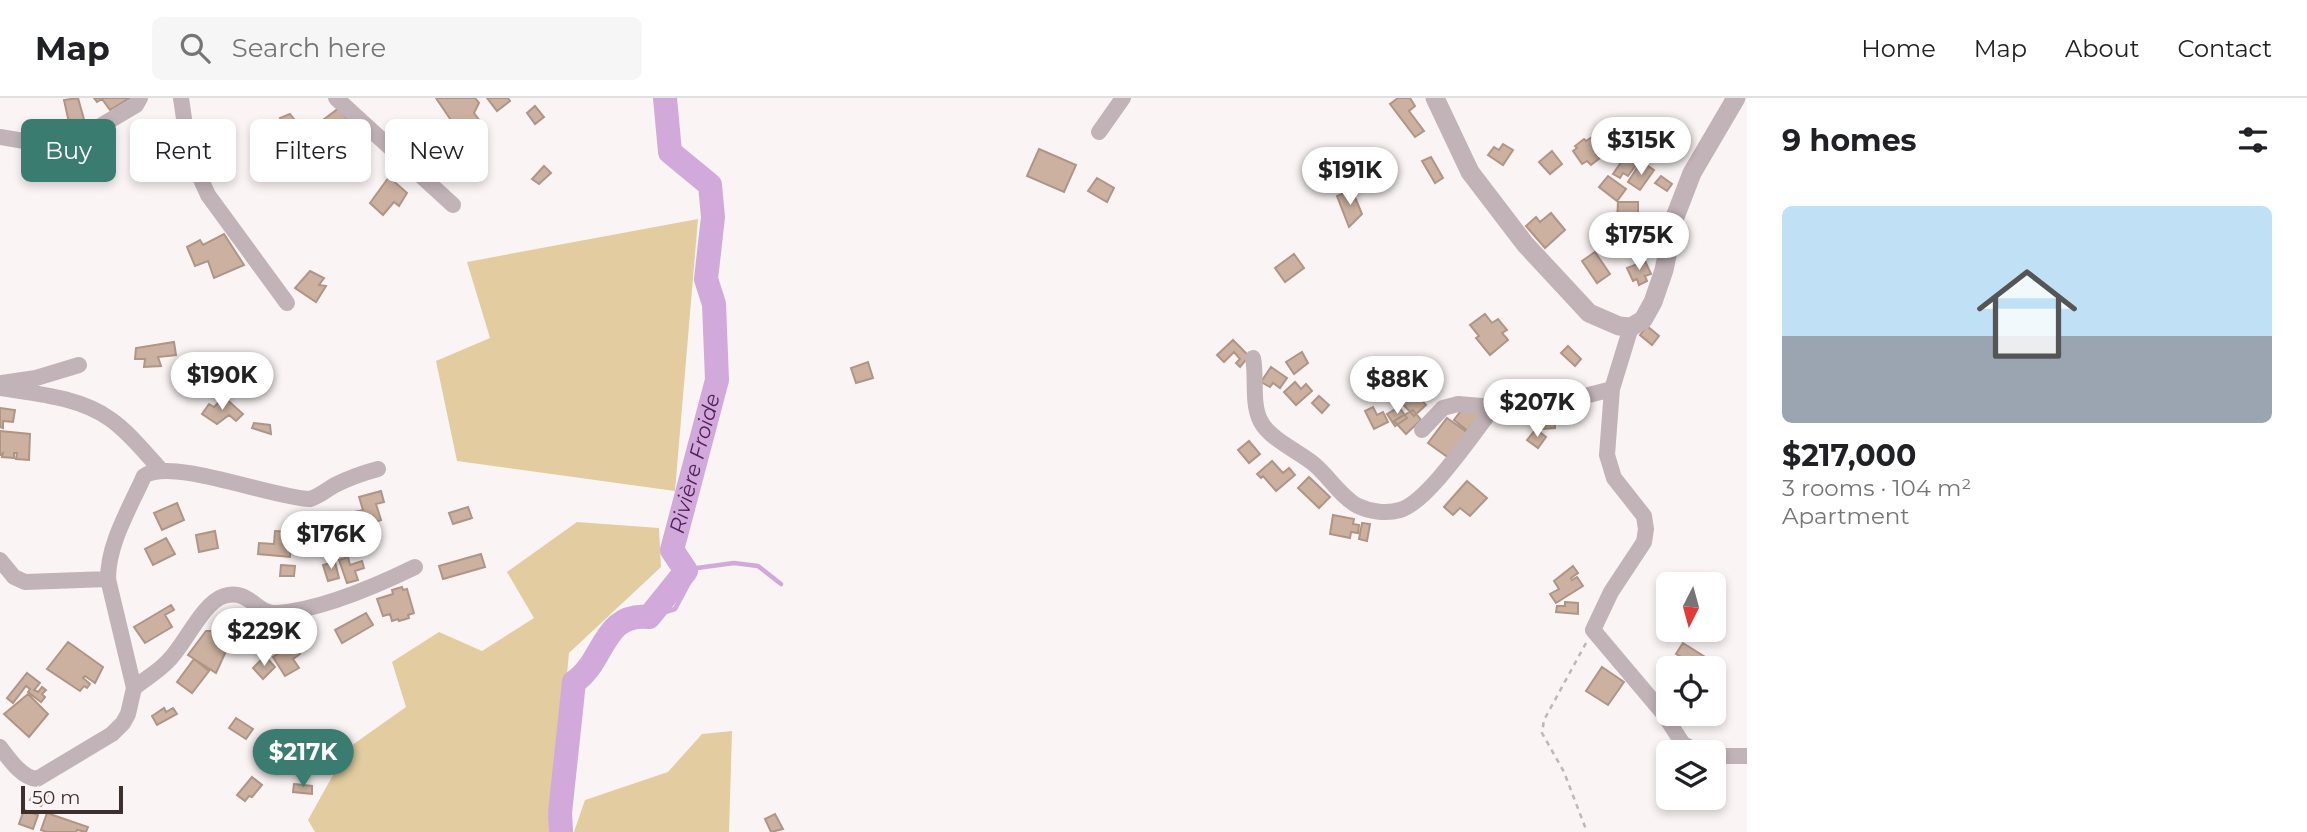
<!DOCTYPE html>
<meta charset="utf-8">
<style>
body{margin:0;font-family:Montserrat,sans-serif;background:#f6f6f6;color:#202124;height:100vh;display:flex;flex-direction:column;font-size:26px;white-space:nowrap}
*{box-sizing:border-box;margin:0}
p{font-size:23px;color:#757577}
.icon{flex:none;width:38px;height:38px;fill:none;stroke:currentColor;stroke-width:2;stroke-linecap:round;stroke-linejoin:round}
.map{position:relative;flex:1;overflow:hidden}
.details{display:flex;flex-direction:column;background:#fff;width:560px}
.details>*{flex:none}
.top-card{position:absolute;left:21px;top:21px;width:665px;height:63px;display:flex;gap:14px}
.needle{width:46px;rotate:186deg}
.tools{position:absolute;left:1656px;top:474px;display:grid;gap:14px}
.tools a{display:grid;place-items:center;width:70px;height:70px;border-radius:10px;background:#fff;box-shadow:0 4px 10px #0003;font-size:35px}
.scale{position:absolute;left:21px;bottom:18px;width:102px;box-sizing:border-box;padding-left:7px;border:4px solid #3c2f2e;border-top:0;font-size:19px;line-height:24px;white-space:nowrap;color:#3c2f2e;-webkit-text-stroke:5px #fbf4f4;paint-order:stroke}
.price{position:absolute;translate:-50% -60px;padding:0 16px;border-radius:24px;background:#fff;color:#222;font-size:23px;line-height:46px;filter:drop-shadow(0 2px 4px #0008)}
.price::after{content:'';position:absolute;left:50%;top:42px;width:21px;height:16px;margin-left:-10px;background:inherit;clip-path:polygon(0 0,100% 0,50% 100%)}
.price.current{background:#3a7d70;color:#fff}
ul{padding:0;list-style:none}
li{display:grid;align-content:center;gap:14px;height:371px;padding:0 35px}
li span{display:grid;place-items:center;height:217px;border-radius:10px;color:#555}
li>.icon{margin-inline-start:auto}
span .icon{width:126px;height:126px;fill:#fffc;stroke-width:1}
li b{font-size:30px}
h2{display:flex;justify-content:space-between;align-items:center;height:84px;padding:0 35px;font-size:30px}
.tag{padding:0 24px;border-radius:10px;background:#fff;box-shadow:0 4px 10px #0003;font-size:24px;line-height:63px}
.tag.current{background:#3a7d70;color:#fff}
header{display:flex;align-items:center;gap:42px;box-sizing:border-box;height:98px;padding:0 35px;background:#fff;border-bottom:2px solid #e0e0e0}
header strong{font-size:33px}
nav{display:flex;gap:38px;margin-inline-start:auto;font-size:24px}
.search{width:490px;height:63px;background:#f6f6f6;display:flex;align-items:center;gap:18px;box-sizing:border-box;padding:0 24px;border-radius:10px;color:#757577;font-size:26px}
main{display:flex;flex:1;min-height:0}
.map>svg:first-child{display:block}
.green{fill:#e2cca0}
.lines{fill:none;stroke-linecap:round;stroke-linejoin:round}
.stream{stroke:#d1a9da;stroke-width:4.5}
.river{stroke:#d1a9da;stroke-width:24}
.building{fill:#ccb1a0;stroke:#af9585;stroke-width:2}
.path{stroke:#bfb6b6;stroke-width:2.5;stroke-dasharray:5 5;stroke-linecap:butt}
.minor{stroke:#c1b3b8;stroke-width:16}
.tertiary{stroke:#c1b3b8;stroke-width:19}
.labels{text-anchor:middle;stroke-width:5;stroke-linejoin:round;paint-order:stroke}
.water-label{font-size:21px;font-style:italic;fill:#501f5a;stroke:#fbf4f4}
</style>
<header>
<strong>Map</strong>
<div class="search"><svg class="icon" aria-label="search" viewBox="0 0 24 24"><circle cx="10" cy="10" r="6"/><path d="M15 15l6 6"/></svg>Search here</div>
<nav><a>Home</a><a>Map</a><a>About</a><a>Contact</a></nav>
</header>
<main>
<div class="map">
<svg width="1747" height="734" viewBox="0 0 1747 734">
<rect width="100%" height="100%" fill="#fbf4f4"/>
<path class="green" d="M698 121 675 393 457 363 436 263 490 240 467 164Z
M577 424 659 430 661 469 569 555 552 734H315L308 722 348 650 406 609 392 564 439 534 482 553 534 520 507 474Z
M732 633 729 734H574L585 702 668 674 702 636Z"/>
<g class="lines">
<path class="stream" d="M649 519 675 511 697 470 734 465 758 468 781 486"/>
<path class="river" id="s1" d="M561 734 560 715 574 584C605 564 602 514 649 519L686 473 672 452 717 282 714 206 706 181 713 119 710 87 670 54 665 0"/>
</g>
<path class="building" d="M78 0 85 25 70 29 64 2Z
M94 0H130L110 12 102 1 97 4Z
M436 0H475L479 5 474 15 485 30 479 36 472 29 459 34Z
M487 0H508L510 3 497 13Z
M1398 0H1410L1415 8 1409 13 1424 33 1415 39 1390 6Z
M535 8 544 19 535 26 527 15Z
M339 10 347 21 331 33 323 22Z
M290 16 305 35 282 49 270 32 283 26 280 20Z
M353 28 361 36 352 46 343 39Z
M1592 39 1601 51 1596 56 1600 60 1591 67 1587 63 1582 66 1573 53 1577 50 1575 48 1584 41 1586 43Z
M1503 46 1513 52 1503 67 1488 57 1494 49 1499 52Z
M142 50 154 72 144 75 132 56Z
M1039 51 1076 67 1064 94 1027 78Z
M345 52 353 68 340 72 335 58Z
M1552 53 1562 66 1550 76 1539 64Z
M1628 54 1642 63 1638 69 1636 67 1628 78 1623 75 1620 80 1613 76Z
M1431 59 1443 80 1435 85 1422 63Z
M1645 66 1654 72 1640 92 1628 84 1637 70 1640 72Z
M544 68 551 75 539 86 532 81Z
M1608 78 1626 91 1617 103 1599 89Z
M1661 78 1672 86 1667 93 1655 85Z
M389 79 407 95 399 108 394 104 383 117 370 105Z
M1097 80 1114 90 1107 104 1088 93Z
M1352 92 1362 116 1349 129 1337 98Z
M1618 104H1638V115H1645V125L1617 124Z
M1551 115 1565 132 1545 150 1526 128 1536 119 1540 124Z
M224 136 244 167 214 180 208 163 195 168 187 149 200 142 203 147Z
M1595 154 1610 176 1597 185 1582 163Z
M1294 156 1304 170 1285 184 1275 170Z
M1645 163 1651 176 1645 178 1647 183 1639 187 1637 181 1633 183 1627 170Z
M310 173 324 180 319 187 326 188 316 204 295 190Z
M1485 216 1492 225 1498 221 1507 232 1502 235 1508 242 1490 257 1476 240 1479 238 1470 227Z
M1647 228 1659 238 1652 247 1640 237Z
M1233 242 1249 258 1240 269 1236 265 1240 261 1234 254 1224 264 1217 257Z
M174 244 176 257 158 259 161 268 144 269 145 261H135L136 250Z
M1568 248 1581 261 1575 268 1561 255Z
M1302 254 1308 265 1294 276 1286 264Z
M868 264 873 280 856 285 851 270Z
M1271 269 1287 280 1280 290 1273 285 1270 289 1261 284Z
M1391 278 1399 287 1389 296 1381 287Z
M1423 280 1431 288 1423 300 1413 289Z
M1295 284 1301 291 1306 286 1312 293 1296 307 1284 294Z
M1413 293 1426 307 1414 318 1401 304Z
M1319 298 1329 307 1322 315 1312 305Z
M224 299 243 316 236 323 229 317 217 326 202 316 209 306 214 309Z
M1373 309 1377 317 1383 314 1388 324 1374 331 1365 313Z
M1399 309 1407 320 1395 328 1387 316Z
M0 310 15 312 13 324 3 323V330L0 329Z
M1463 310 1481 315 1468 333 1454 322Z
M1413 312 1421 322 1406 336 1394 323Z
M1543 318H1554L1555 330 1543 331Z
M1447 320 1468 335 1449 360 1428 345Z
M254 325 270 327 271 336 252 330Z
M1536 331 1546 339 1538 350 1527 342Z
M0 333 30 336 29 362 16 361 17 355H14V360L2 359 3 355 0 357Z
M1249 343 1260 356 1249 365 1238 352Z
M1272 363 1283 375 1289 370 1295 377 1276 393 1263 378 1261 380 1257 376Z
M1309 379 1330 399 1319 410 1298 390Z
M1467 383 1487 400 1470 418 1460 410 1453 417 1444 409Z
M381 393 384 404 376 406 381 422 368 426 366 419 353 422 351 415 363 412 359 399Z
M177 405 184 422 162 432 154 415Z
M468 409 472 420 453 426 449 415Z
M1333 417 1354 421 1353 426 1359 427 1358 435 1351 434 1350 440 1330 436Z
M334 418 335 430 305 432 304 419Z
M1362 425 1370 426 1367 443 1359 441Z
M361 426 365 440 356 442 352 429Z
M215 433 218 450 199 454 196 437Z
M275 433 292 434 290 459 258 456 259 445 274 446Z
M166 440 175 456 153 467 145 451Z
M481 456 485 469 443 481 439 468Z
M348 459 350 467 362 463 364 470 355 473 358 482 347 485 339 462Z
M335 464 339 480 328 483 323 467Z
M281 467 295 468 294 478H280Z
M1573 468 1578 475 1571 480 1572 482 1577 479 1583 488 1556 505 1550 496 1559 491 1554 483Z
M402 489 403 492 407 491 414 515 408 517 409 520 399 523 398 521 392 523 390 516 383 518 377 501 393 496 392 492Z
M1565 504 1578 505V516L1556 514 1557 508H1565Z
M171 507 174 512 165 517 172 529 145 545 134 529Z
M366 515 373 527 342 545 335 532Z
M291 522 298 528 288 540 280 533Z
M230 529 255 542 252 547 231 553 219 540Z
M206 533H211L227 551 216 575 188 557Z
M68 544 103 569 95 585 85 578 83 580 90 586 87 590 84 588 80 593 47 571Z
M1683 545 1710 562 1705 570H1684L1688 563 1676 556Z
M293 546 300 556 293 561 299 570 285 578 273 559Z
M265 558 275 569 263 581 253 570Z
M194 561 209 573 192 595 177 584Z
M1602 569 1624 584 1608 607 1586 593Z
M27 575 40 585 34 592 38 594 42 589 46 592 42 596 45 599 41 604 28 594 30 591 26 588 13 605 7 600Z
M28 596 48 616 29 639 4 616Z
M164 610 166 614 173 610 177 616 157 627 152 618Z
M236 620 253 631 246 641 229 630Z
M252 679 262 687 252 699 249 698 245 703 237 697Z
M294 686 312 688V696L293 694Z
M37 691 48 697 41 708 30 702Z
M24 712 38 717 33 731 19 726Z
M47 715 88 729 86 734 77 732 76 734H47L41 732Z
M775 716 783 731 771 734 765 721Z"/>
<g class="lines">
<path class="path" d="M1586 545 1544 622 1542 635 1564 674 1587 734"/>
<path class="minor" d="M181 0 189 55 208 97 287 205
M336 0 453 107
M1099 34 1123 0
M0 39 30 44 87 36 136 7 140 0
M1631 229 1612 291 1607 357 1614 380 1644 418 1646 431 1644 444 1611 494 1593 532 1663 615 1683 646 1699 654
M1253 260C1257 279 1251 306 1261 324 1271 342 1300 354 1315 367 1329 379 1342 400 1358 408 1371 414 1387 416 1400 412 1428 404 1475 333 1494 309L1554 306 1612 291
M2 285 36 280 79 267
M0 290C37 296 79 299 110 321 129 334 145 355 161 372
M1422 332 1443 310 1458 306 1494 309
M0 462 14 479 25 484 108 481
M134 590C145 581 159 573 168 563 185 547 202 505 224 498 249 490 257 517 277 515 321 512 376 488 415 469
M0 649C9 661 22 680 37 681L112 636 123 625 128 616 134 590 108 481C108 445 130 410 144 378 172 359 272 400 310 401 320 398 326 392 335 387 349 380 363 375 378 371
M1713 658H1747"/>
<path class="tertiary" d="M1435 0 1470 74 1525 146 1589 215 1619 228 1631 229 1643 222 1653 204 1664 172 1675 119 1692 75 1736 0"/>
</g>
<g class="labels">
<g class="water-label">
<text dy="7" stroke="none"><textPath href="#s1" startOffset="430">Rivière Froide</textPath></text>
</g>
</g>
</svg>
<div class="tools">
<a><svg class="needle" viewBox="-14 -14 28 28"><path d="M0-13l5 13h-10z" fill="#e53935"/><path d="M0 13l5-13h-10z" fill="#757577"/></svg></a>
<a><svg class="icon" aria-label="locate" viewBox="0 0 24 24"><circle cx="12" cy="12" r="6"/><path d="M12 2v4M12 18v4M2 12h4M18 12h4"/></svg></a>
<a><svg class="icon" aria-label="layers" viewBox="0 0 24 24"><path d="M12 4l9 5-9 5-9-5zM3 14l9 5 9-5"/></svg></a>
</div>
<div class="scale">50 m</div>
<b class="price" style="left:1641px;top:79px">$315K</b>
<b class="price" style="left:1350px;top:109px">$191K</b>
<b class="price" style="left:1639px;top:174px">$175K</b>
<b class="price" style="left:222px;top:314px">$190K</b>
<b class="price" style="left:1397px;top:318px">$88K</b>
<b class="price" style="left:1537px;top:341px">$207K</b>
<b class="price" style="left:331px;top:473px">$176K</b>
<b class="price" style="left:264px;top:570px">$229K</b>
<b class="price current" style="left:303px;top:691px">$217K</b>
<div class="top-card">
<a class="tag current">Buy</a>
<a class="tag">Rent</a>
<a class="tag">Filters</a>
<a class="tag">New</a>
</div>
</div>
<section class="details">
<h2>9 homes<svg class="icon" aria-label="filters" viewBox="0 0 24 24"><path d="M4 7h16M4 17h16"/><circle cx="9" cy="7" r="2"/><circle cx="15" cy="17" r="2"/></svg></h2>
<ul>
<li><span style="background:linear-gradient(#bfe0f5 60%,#9aa5b1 0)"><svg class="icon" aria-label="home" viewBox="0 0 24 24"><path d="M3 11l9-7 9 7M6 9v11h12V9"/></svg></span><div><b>$217,000</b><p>3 rooms · 104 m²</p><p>Apartment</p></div></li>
</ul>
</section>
</main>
